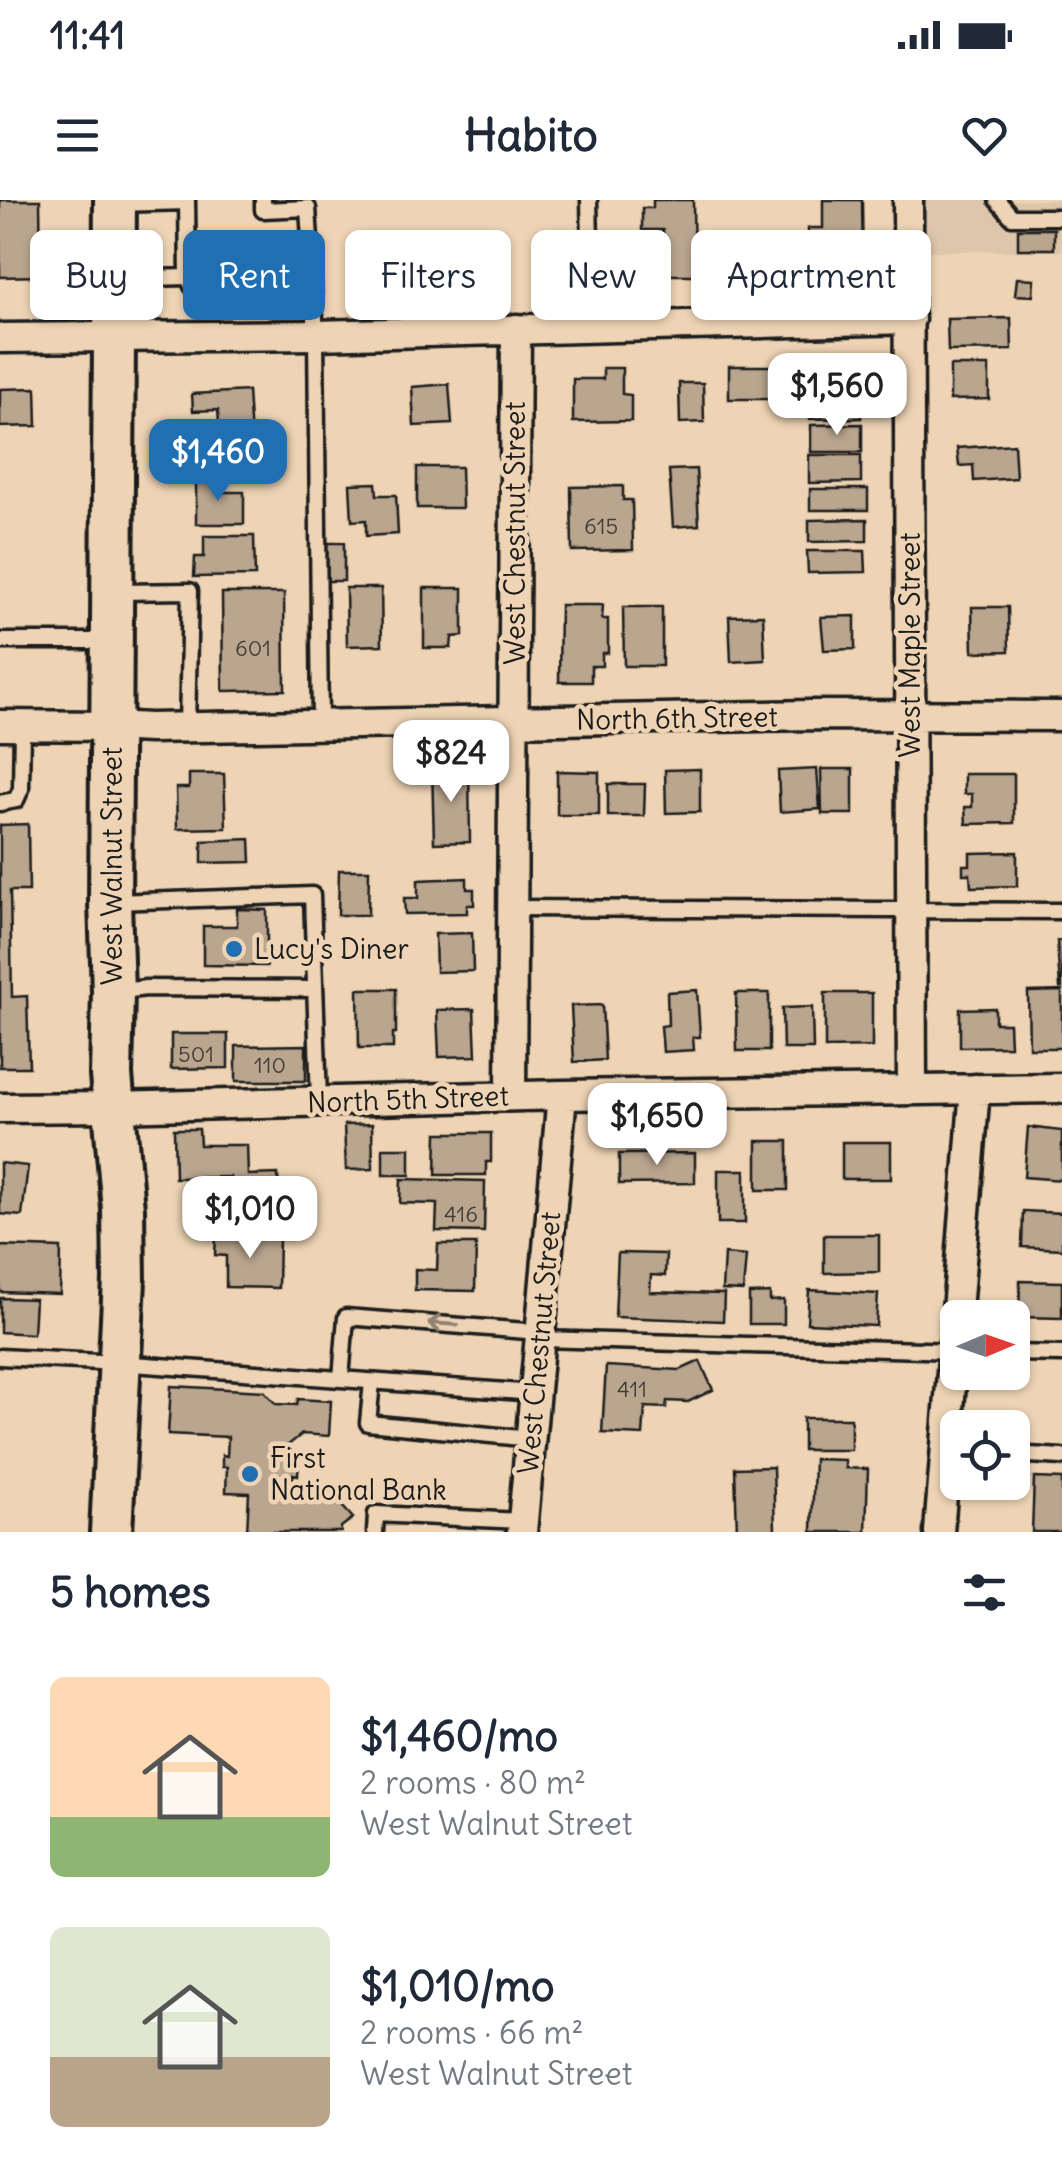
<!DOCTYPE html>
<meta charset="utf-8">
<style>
body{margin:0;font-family:Delius,sans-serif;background:#f2f2f3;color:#1f2937;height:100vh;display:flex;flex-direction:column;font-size:38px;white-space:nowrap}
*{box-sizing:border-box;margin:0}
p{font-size:32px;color:#747a83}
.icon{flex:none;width:55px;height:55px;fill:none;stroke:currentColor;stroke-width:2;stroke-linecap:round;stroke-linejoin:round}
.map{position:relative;height:1332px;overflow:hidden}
.sheet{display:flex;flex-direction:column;background:#fff;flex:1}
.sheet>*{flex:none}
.banner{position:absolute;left:30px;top:30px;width:1002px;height:90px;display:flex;gap:20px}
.needle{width:65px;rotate:88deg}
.fabs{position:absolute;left:940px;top:1100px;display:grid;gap:20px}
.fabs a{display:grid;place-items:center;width:90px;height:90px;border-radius:15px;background:#fff;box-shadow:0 2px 8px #0004;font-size:50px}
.price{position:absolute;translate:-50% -85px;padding:0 22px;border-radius:20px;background:#fff;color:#222;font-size:32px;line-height:65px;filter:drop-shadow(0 2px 5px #0008)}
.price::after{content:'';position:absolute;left:50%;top:60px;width:30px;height:22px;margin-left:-15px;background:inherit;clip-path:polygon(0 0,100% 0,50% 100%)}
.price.active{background:#1f6fb2;color:#fff}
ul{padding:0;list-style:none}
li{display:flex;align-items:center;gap:30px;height:250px;padding:0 50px}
li span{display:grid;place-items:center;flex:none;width:280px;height:200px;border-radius:15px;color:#555}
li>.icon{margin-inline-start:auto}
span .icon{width:120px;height:120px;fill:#fffc;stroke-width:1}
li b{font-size:42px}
h2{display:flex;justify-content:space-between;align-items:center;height:120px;padding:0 50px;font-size:42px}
.pill{padding:0 35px;border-radius:15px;background:#fff;box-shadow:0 2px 8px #0004;font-size:35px;line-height:90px}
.pill.active{background:#1f6fb2;color:#fff}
.status{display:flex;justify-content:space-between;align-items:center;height:70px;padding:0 50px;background:#fff;direction:ltr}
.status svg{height:28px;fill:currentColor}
header{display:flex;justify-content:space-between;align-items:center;height:130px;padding:0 50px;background:#fff;font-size:45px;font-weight:700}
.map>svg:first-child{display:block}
.built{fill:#dec6aa}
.building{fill:#baa68f;stroke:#1c1c1c;stroke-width:2.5}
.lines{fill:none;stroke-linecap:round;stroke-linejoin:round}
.service-casing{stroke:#1c1c1c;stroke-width:21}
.minor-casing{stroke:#1c1c1c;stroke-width:35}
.secondary-casing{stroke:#1c1c1c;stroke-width:48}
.service{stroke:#eed4b5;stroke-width:14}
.minor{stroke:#eed4b5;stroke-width:28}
.secondary{stroke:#eed4b5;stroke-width:40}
.oneway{stroke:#908170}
.poi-dot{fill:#1f6fb2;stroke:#eed4b5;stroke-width:4}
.labels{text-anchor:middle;stroke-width:9;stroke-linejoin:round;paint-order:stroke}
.number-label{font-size:22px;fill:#443e39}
.street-label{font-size:28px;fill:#1c1c1c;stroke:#eed4b5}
.poi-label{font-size:28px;fill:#1c1c1c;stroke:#eed4b5;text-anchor:start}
</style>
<div class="status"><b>11:41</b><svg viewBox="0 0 49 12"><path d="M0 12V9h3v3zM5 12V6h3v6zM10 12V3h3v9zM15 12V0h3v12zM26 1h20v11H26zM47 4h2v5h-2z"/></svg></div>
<header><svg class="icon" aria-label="menu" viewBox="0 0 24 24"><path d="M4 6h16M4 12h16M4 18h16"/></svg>Habito<svg class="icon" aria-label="heart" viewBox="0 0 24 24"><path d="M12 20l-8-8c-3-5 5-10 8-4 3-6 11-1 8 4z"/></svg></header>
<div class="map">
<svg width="1062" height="1332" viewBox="0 0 1062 1332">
<rect width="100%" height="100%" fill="#eed4b5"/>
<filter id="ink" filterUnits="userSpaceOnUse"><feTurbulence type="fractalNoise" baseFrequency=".01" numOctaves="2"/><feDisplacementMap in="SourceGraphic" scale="20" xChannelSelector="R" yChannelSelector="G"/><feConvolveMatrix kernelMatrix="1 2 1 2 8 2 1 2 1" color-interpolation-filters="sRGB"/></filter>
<g filter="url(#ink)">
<path class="built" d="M911 0H1062V51H911Z"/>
<path class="building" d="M0 0H40L41 76 0 77Z
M653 0H693L694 75H663V30H642V8H653Z
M823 0H862L863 79H823V68H808V28H823Z
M1018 29H1054V49H1018Z
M780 39 781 74 740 75 739 40Z
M1017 78 1034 79 1033 96 1015 95Z
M1011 118 1012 150 948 151 947 119Z
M809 156H861V183H809Z
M729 166H772V199H729Z
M950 166H989V199L950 200Z
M603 168H622V194L631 195V221L573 222V179H603Z
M679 183H703L704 222 680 223Z
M449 184 452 224 414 226 412 187Z
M36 188 37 226 0 227V189Z
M248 191 251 237 220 239 218 210 193 211 192 194Z
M809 191H861V218L810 219Z
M862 224V252H811V225Z
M1014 244 1016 278 974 281 973 265 959 266 957 248Z
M809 255H861V282L809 283Z
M417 267H461L462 308H417Z
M696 269 699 325 673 327 669 270Z
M218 277 219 292H244V324H196V278Z
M376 283 377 295H396L398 334 366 336V320L352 321 350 284Z
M623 286V300H632L633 350 572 351 571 287Z
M810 289H868V310H810Z
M867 319V341L809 342V320Z
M204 336H254L255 376 194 377 195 357H204Z
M327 343H344V381H327Z
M807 351H865L866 372 808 373Z
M346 388H381L382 445 347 446Z
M424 388H463V436L452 437 451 448H424Z
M222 393H284L285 490 223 491Z
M560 405H603L602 419H608V453H602V466H591V482H559Z
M623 407H662V466H624Z
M972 407H1008L1009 451 973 452Z
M763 415 765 460 731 462 729 416Z
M855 416V449L824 450 821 417Z
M432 567H469L470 642 434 643Z
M700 569V612L666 613 665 570Z
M817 569 820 609 780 612 778 571Z
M821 569H853V614H822Z
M557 571 599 572V615H557Z
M189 574H224L226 628 177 629 176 588H189Z
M964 574H1014V623L966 624 965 607H972V594H964Z
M608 584H645L644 616H608Z
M28 624 29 691H10L12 797 27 796 29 867H0V625Z
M250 639 251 662 202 663V641Z
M1017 652V686L971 687 970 674H963V665H970V653Z
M339 670H369L368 715H338Z
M467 678V689H474V705H467V713L405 714 404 698H418V680Z
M237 709 267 710V766L203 765V726H237Z
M472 733 473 771 436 772 435 734Z
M1062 740V788H1060L1057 741Z
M358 789H396V833H393V848H359Z
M697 790 700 837H693L694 850 663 852 661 826 668 825 667 792Z
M1062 791V848H1029L1028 792Z
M736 793H769V851H737Z
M825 793H872V847L825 848Z
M602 805 605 860 574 862 571 806Z
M812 807 813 849H783L782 808Z
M995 808V823H1009L1010 846 960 847V809Z
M474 809 476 856 439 857 437 810Z
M171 834H228V868L171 869Z
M306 845V881H236V846Z
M372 924 373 969 346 970 344 925Z
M1028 927 1062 931V980L1024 977Z
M174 929H199L200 945H247L248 975 278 974 279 1005 231 1006 230 977 175 978Z
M437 933H491V962H486V975H436Z
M757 941H788V990H757Z
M842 942H891V979H842Z
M383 948H410V975H383Z
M695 953V983L619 984V954Z
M0 963 28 966 22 1016 0 1014Z
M718 970H745V1023H718Z
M401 979 485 981 484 1032 436 1031 437 1004 400 1003Z
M1023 1011 1062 1013V1049L1022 1047Z
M824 1035H879V1072L824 1073Z
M216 1036 279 1037 278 1088 226 1087V1056L215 1055Z
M438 1044H476L475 1091 415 1090V1069L437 1070Z
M0 1046 61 1048 60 1094 0 1092Z
M618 1053 666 1054 665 1076 651 1075 650 1092 724 1094 723 1121 615 1117Z
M724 1054 746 1056 743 1091 722 1090Z
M1020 1081 1062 1082V1118L1019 1117Z
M809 1090 878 1094 876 1126 807 1123Z
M770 1093V1101L784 1100V1124H749V1094Z
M0 1098 35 1099 33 1134 0 1132Z
M700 1161 713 1190 688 1202 667 1201 666 1208 645 1207 643 1235 602 1233 606 1166 680 1170Z
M171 1186 264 1191 276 1204 297 1205 298 1199 331 1201 329 1236 302 1234 282 1250 293 1251V1257L299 1258 298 1275 293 1274V1283H287L286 1288 343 1292 342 1306 353 1318 341 1327V1332H247L249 1293 226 1292 227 1267H222V1255L227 1256 228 1237 168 1234Z
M803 1218H851V1250H803Z
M814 1259 845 1260V1268L868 1269 866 1332H812Z
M773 1267 775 1330 737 1332 735 1268Z
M1034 1278 1062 1279V1332H1032Z"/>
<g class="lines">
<defs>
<path id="service" d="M187 0 188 77 192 86 313 84
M263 0V10L308 8 316 135 320 524
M589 0 592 127
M997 0 1012 17H1062
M116 4 187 2
M116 79 188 77
M118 392 190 391 187 528
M0 441H109
M0 603 16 600 21 589 22 526
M114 702 312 695 319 901
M513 708 1062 711
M114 792 146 788 315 789
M540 1139 957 1151
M1012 1153 1062 1154
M0 1157 119 1163 535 1193
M341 1179 346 1117 540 1132
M372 1182 368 1223 531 1239
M1012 1268 1029 1255 1062 1257
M375 1332 376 1314 523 1321"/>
<path id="minor" d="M908 0 912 890
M0 138 316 135 910 119
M0 525 111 526 150 528 810 515 1062 516
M511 896 516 129
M0 908 114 907 562 895 1062 888
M522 1332 562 895
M939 1332 975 889"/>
<path id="secondary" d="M111 1332 124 1080 123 1009 111 875 113 792 110 702 115 0"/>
</defs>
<use href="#service" class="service-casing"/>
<use href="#minor" class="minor-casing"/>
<use href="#secondary" class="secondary-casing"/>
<use href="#service" class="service"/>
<use href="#minor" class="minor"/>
<use href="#secondary" class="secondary"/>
</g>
<defs><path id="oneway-shaft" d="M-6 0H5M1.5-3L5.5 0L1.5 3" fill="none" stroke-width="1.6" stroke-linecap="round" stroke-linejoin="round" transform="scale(2.5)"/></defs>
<use class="oneway" href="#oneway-shaft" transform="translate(443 1124) rotate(-176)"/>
</g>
<g class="poi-dot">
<circle cx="234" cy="749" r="10"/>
<circle cx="250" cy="1274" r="10"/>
</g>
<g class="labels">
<g class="number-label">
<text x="601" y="334">615</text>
<text x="253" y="456">601</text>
<text x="196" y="862">501</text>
<text x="270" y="873">110</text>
<text x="461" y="1022">416</text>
<text x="632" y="1197">411</text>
</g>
<g class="street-label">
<text transform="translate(515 333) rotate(-90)" y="10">West Chestnut Street</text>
<text transform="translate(910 445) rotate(-90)" y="10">West Maple Street</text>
<text transform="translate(677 518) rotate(-1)" y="10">North 6th Street</text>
<text transform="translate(112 666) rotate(-90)" y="10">West Walnut Street</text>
<text transform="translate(408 899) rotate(-2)" y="10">North 5th Street</text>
<text transform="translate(539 1143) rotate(-85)" y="10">West Chestnut Street</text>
</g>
<g class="poi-label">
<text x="254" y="759">Lucy's Diner</text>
<text x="270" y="1268">First<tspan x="270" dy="32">National Bank</tspan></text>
</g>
</g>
</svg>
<div class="fabs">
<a><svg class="needle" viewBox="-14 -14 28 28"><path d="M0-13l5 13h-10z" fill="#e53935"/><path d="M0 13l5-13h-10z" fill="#747a83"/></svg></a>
<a><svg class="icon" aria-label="locate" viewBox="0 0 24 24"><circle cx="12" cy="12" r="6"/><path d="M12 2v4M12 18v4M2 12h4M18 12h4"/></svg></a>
</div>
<b class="price" style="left:837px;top:238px">$1,560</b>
<b class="price active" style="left:218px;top:304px">$1,460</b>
<b class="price" style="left:451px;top:605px">$824</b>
<b class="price" style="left:657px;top:968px">$1,650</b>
<b class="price" style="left:250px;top:1061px">$1,010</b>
<div class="banner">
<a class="pill">Buy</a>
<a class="pill active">Rent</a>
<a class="pill">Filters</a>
<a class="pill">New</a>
<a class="pill">Apartment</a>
</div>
</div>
<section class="sheet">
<h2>5 homes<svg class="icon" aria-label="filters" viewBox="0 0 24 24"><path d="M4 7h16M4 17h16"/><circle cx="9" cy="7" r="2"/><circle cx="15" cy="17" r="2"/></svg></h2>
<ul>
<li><span style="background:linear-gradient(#ffd9b3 70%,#8fb573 0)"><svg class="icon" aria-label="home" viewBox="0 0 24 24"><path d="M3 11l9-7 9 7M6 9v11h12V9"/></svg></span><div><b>$1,460/mo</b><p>2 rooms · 80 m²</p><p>West Walnut Street</p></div></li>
<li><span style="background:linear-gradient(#dfe7d0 65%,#b9a48a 0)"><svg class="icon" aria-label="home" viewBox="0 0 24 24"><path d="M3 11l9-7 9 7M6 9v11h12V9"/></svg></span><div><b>$1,010/mo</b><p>2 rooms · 66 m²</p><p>West Walnut Street</p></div></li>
</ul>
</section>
